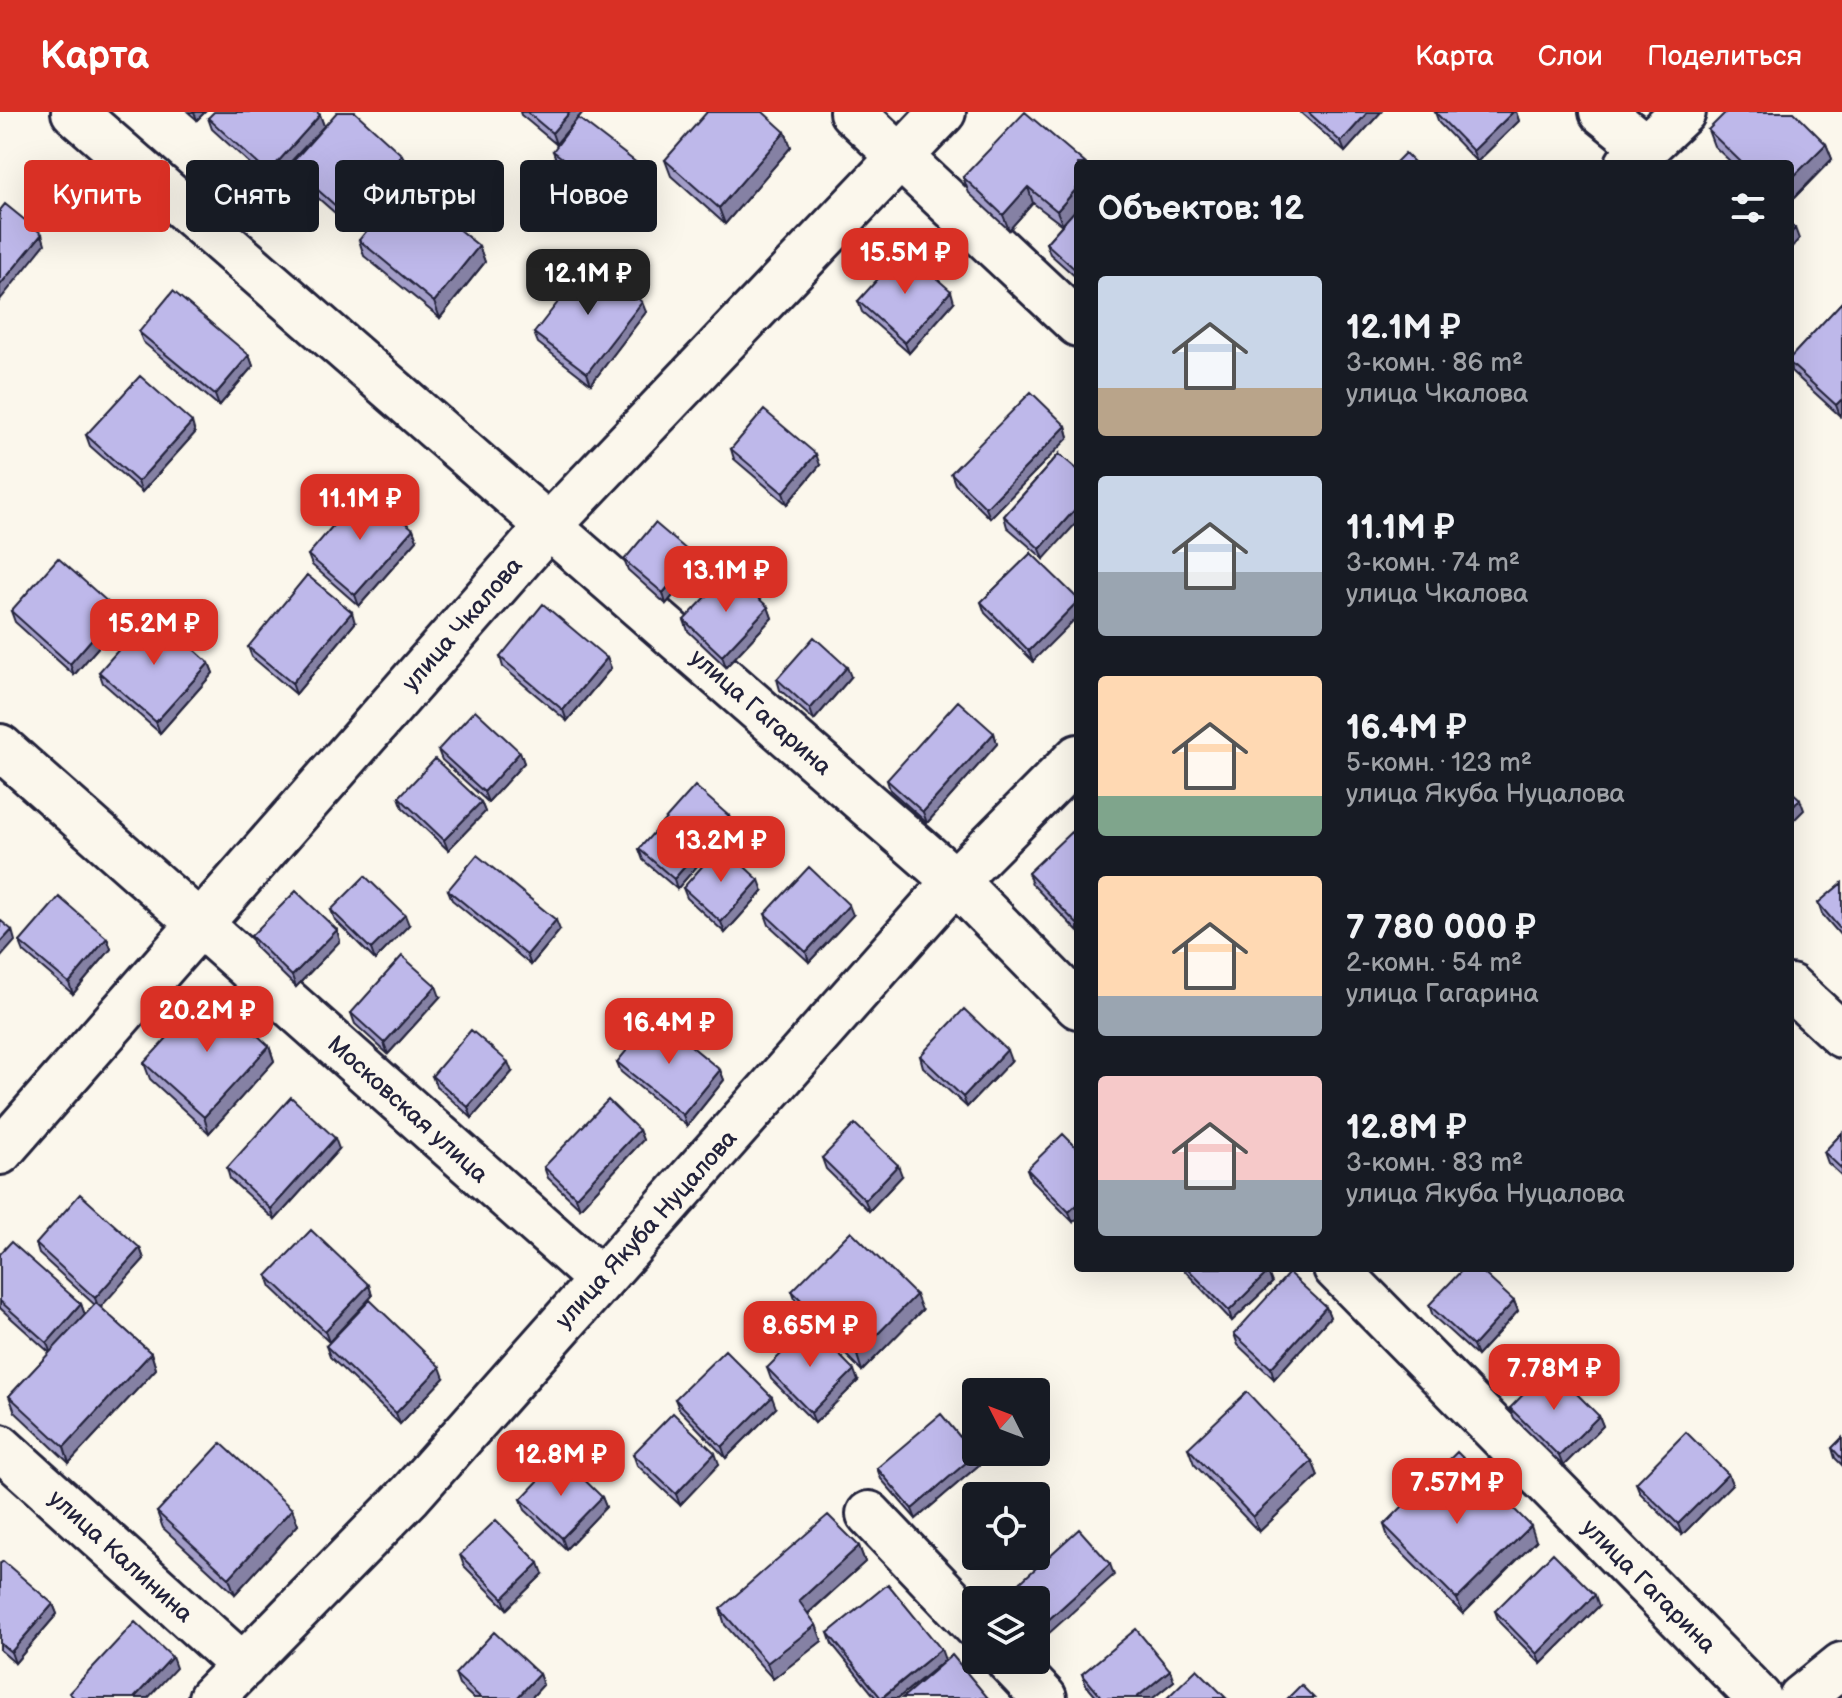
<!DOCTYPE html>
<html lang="ru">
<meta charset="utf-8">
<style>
body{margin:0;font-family:"Balsamiq Sans",sans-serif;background:#242831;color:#f1f3f6;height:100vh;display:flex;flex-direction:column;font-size:30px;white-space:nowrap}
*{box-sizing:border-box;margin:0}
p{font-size:26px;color:#9ea1a6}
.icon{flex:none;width:44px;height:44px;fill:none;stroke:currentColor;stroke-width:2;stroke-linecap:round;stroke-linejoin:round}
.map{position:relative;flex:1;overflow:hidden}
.side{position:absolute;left:1074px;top:48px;width:720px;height:1112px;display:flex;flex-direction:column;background:#171b24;border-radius:8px;box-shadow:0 8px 32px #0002}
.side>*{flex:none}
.guide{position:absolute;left:24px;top:48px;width:760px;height:72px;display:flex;gap:16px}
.needle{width:52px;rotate:312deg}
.fabs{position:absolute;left:962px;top:1266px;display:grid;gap:16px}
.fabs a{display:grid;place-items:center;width:88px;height:88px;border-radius:8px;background:#171b24;box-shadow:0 8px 32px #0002;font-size:40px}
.price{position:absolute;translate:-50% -68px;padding:0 18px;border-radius:16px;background:#d93025;color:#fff;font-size:26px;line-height:52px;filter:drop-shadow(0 2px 4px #0008)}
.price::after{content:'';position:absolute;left:50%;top:48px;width:24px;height:18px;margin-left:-12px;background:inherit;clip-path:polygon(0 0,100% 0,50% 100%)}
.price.active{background:#222;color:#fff}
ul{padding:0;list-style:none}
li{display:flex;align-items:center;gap:24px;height:200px;padding:0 24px}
li span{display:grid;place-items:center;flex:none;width:224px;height:160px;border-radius:8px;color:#555}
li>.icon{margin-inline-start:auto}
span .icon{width:96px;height:96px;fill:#fffc;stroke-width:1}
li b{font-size:34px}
h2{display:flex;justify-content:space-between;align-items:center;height:96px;padding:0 24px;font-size:34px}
.chip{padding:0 28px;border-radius:8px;background:#171b24;box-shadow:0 8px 32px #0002;font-size:28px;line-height:72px}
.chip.active{background:#d93025;color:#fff}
header{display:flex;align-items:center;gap:48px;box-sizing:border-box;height:112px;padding:0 40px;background:#d93025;color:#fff}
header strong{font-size:38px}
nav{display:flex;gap:44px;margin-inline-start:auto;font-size:28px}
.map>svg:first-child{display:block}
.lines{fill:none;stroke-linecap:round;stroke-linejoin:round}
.street-casing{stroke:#22223b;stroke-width:50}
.street{stroke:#fbf7ec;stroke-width:44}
.wall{fill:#a39ec9;stroke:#22223b;stroke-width:2}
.shaded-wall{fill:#8581a4;stroke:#22223b;stroke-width:2}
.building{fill:#beb8ea;stroke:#22223b;stroke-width:2}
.labels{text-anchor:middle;stroke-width:7;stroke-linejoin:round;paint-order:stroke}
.street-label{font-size:24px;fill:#22223b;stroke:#fbf7ec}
</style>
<header>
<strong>Карта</strong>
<nav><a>Карта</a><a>Слои</a><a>Поделиться</a></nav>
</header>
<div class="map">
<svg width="1842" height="1586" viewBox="0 0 1842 1586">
<rect width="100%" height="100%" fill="#fbf7ec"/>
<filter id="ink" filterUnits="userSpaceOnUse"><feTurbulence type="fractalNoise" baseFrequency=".0125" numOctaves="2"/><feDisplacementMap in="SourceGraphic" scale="16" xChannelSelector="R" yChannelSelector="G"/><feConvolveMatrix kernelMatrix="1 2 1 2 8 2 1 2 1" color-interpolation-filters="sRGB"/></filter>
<g filter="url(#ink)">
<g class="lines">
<defs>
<path id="street" d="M74 0 955 769 1078 894
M852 0 1078 212
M1602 0 1644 34
M1628 52 1683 0
M0 635 601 1168
M1790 875 1842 923
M0 1040 548 415 943 0
M1336 1156 1759 1586
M0 1335 243 1554
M869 1402 976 1514
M1008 1548 1044 1586
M211 1586 410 1383 955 769 1078 645
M1801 1586 1842 1553"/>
</defs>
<use href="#street" class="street-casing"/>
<use href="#street" class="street"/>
</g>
<path class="wall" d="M188 0H205L197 8Z
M520 0H583L556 32 521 3Z
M1300 0H1381L1345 40Z
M1435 0H1516L1519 9 1477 50 1439 11Z
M320 3 324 14 271 71 212 17 208 6Z
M1708 18 1826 32 1832 47 1790 90V52H1733L1714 34Z
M785 20 791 35 725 112 671 64 665 48Z
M553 39 642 55 646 66 622 98 557 50Z
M402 43 406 53 351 115 293 64 290 53Z
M1078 52V167L1050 142 1046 131 1062 113 1033 91 1009 118 969 81 963 65Z
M359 128 479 134 485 150 440 206 364 144Z
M858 189 954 190 909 241 862 200Z
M1842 190 1840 304 1791 259 1790 246Z
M646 200 591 272 538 231 534 221Z
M139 220 249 243 253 254 219 294 143 230Z
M1066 314 1069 325 990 406 955 372 951 361Z
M195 321 142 380 90 334 86 323Z
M731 337 820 353 787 392 734 347Z
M1059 342 1044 447 1007 415 1004 404Z
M413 417 417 428 359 494 312 453 308 443Z
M1031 441 1033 549 985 501 981 490Z
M694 444 698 455 666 492 628 458 624 448Z
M768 495 772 506 726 555 688 519 684 508Z
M117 498 121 509 74 563 15 510 11 499Z
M355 511 296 582 252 545 248 535Z
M500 545 607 546 611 556 567 609 503 555Z
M209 551 213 561 160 621 103 571 99 560Z
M851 565 814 608 780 578 777 567Z
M994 621 997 632 927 711 890 678 887 668Z
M438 638 520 640 524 651 488 690 442 648Z
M399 685 481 690 485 700 448 738 403 696Z
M729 704 732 714 677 777 643 748 639 737Z
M1078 727V820L1032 772 1028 761Z
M1842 771V825L1822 802 1818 791Z
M683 776 763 779 725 821 687 786Z
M448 778 560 818 531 853 452 788Z
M331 798 409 813 375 848 335 808Z
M765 802 853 803 809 850 769 813Z
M337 818 340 829 296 875 255 835 251 824Z
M107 826 111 837 73 882 24 840 20 830Z
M440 885 388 942 355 912 351 901Z
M269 934 274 949 209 1021 150 967 144 951Z
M920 944 1011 949 967 995 923 955Z
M617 950 720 958 724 968 687 1014 621 960Z
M512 960 472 1006 436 974 432 964Z
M639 1018 643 1028 580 1096 548 1066 544 1055Z
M1842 1021V1064L1828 1051 1824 1040Z
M339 1037 275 1108 230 1067 227 1056Z
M1078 1037 1073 1110 1031 1068 1027 1057Z
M822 1046 902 1064 869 1099 826 1057Z
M36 1132 140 1136 144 1147 100 1195 151 1241 156 1257 69 1351 15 1300 9 1284 50 1241 0 1196V1142L81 1192 85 1203 95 1193 39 1142Z
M1182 1156H1264L1272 1171 1232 1209Z
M267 1164 369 1173 372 1184 329 1230 271 1175Z
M792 1179 922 1198 862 1259 798 1195Z
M1514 1189 1518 1199 1477 1244 1433 1204 1429 1193Z
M1326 1195 1330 1205 1274 1267 1238 1233 1234 1222Z
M326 1234 444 1266 400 1312 330 1245Z
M767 1256 858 1269 815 1311 771 1267Z
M675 1287 776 1296 726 1346 679 1297Z
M1510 1296 1599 1304 1603 1314 1563 1354 1514 1306Z
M1842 1326V1353L1835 1346 1832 1336Z
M1188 1336 1312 1349 1318 1364 1259 1420 1194 1352Z
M633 1342 719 1352 680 1393 637 1353Z
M979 1353 916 1407 881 1367 877 1356Z
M1728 1362 1732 1372 1682 1423 1640 1381 1636 1371Z
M602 1385 606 1395 566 1437 525 1398 521 1387Z
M292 1397 298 1413 235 1482 163 1416 157 1400Z
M1384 1413 1536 1429 1463 1502 1389 1428Z
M859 1434 865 1450 808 1502 816 1513 822 1529 773 1567 725 1513 720 1497Z
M460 1443 543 1462 507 1497 464 1454Z
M0 1452 53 1492 57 1502 15 1551 0 1538Z
M1599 1494 1541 1552 1499 1510 1495 1499Z
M828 1521 945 1548 898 1586H876L832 1532Z
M455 1562H539L543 1573 531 1586H473L459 1573Z
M1082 1562 1174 1569 1153 1586H1097L1086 1573Z"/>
<path class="shaded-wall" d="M194 0H205L197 8Z
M570 0H583L556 32 552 21Z
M1368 0H1381L1345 40 1341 30Z
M1513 0H1516L1519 9 1477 50 1473 39Z
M320 3 324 14 271 71 268 61Z
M785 20 791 35 725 112 719 96Z
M1826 32 1832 47 1790 90V68Z
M402 43 406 53 351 115 347 104Z
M642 55 646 66 622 98 618 88Z
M1028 75 1033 91 1009 118 1003 103Z
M1078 75V97L1063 114 1057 99Z
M1795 116 1799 127 1790 137V122Z
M42 122 45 132 0 188V173Z
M479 134 485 150 440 206 434 190Z
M951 179 954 190 909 241 905 231Z
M642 190 646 200 591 272 587 261Z
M249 243 253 254 219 294 215 283Z
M1842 287V301L1840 304 1836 293Z
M192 310 195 321 142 380 138 370Z
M1066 314 1069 325 990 406 986 396Z
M816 342 820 353 787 392 783 381Z
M1078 394V409L1044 447 1040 437Z
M413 417 417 428 359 494 355 483Z
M694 444 698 455 666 492 663 481Z
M1078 489V504L1033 549 1029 539Z
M768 495 772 506 726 555 722 544Z
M117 498 121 509 74 563 70 552Z
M352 500 355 511 296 582 292 571Z
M607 546 611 556 567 609 563 598Z
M209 551 213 561 160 621 156 610Z
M847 555 851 565 814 608 810 597Z
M994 621 997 632 927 711 923 700Z
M520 640 524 651 488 690 484 680Z
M1800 687 1804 698 1790 712V698Z
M481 690 485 700 448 738 444 728Z
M729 704 732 714 677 777 674 767Z
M759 768 763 779 725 821 721 810Z
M849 793 853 803 809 850 806 840Z
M405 803 409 813 375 848 371 837Z
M556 808 560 818 531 853 527 843Z
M12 818 15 829 0 846V831Z
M337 818 340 829 296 875 292 864Z
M107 826 111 837 73 882 69 871Z
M436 874 440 885 388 942 384 931Z
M269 934 274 949 209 1021 204 1005Z
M1007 938 1011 949 967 995 963 985Z
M508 950 512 960 472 1006 468 995Z
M720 958 724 968 687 1014 683 1003Z
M639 1018 643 1028 580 1096 576 1085Z
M335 1026 339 1037 275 1108 271 1097Z
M898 1053 902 1064 869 1099 865 1088Z
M1078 1091V1106L1073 1110 1069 1100Z
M140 1136 144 1147 99 1197 95 1186Z
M1268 1160 1272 1171 1232 1209 1229 1199Z
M369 1173 372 1184 329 1230 325 1219Z
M916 1183 922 1198 862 1259 857 1243Z
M1514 1189 1518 1199 1477 1244 1473 1234Z
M81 1192 85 1203 51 1242 47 1231Z
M1326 1195 1330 1205 1274 1267 1271 1256Z
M151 1241 156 1257 69 1351 64 1335Z
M440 1255 444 1266 400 1312 396 1301Z
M854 1258 858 1269 815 1311 811 1301Z
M772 1285 776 1296 726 1346 722 1335Z
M1599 1304 1603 1314 1563 1354 1559 1344Z
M715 1341 719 1352 680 1393 676 1382Z
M975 1343 979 1353 916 1407 912 1397Z
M1312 1349 1318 1364 1259 1420 1253 1405Z
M1728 1362 1732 1372 1682 1423 1678 1412Z
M602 1385 606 1395 566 1437 562 1426Z
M292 1397 298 1413 235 1482 229 1466Z
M1531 1414 1536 1429 1463 1502 1457 1487Z
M859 1434 865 1450 805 1504 799 1489Z
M539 1451 543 1462 507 1497 503 1486Z
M1110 1452 1114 1463 1037 1532 1036 1519Z
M1595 1483 1599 1494 1541 1552 1537 1542Z
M53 1492 57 1502 15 1551 11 1540Z
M816 1513 822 1529 773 1567 767 1551Z
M941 1537 945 1548 898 1586H882Z
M172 1545 176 1556 148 1586H134Z
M1170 1558 1174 1569 1153 1586H1136Z
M539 1562 543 1573 531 1586H517Z"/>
<path class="building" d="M214 0H317L320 3 268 61 208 6Z
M337 0H355L402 43 347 104 290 53Z
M527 0H570L552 21Z
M707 0H763L785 20 719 96 665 48Z
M1025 0 1086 52H1078V75L1057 99 1028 75 1003 103 963 65Z
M1308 0H1368L1341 30Z
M1435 0H1513L1473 39Z
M1726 0H1794L1826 32 1790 68V52H1743L1708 18Z
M578 6 642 55 618 88 553 39Z
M1405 41 1416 52H1394Z
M404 73 479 134 434 190 359 128Z
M5 92 42 122 0 173V98Z
M1078 95V160L1046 131Z
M1790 112 1795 116 1790 122Z
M904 138 951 179 905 231 858 189Z
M590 149 642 190 587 261 534 221Z
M173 179 249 243 215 283 139 220Z
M1842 190V287L1836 293 1790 251V246Z
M140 264 192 310 138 370 86 323Z
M1031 280 1066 314 986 396 951 361Z
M764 298 816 342 783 381 731 337Z
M1059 342 1078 358V394L1040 437 1004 404Z
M365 376 413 417 355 483 308 443Z
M655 411 694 444 663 481 624 448Z
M1031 441 1078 487V489L1029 539 981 490Z
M58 446 117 498 70 552 11 499Z
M730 460 768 495 722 544 684 508Z
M307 463 352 500 292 571 248 535Z
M543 492 607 546 563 598 500 545Z
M152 500 209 551 156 610 99 560Z
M814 525 847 555 810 597 777 567Z
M958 589 994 621 923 700 887 668Z
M475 598 520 640 484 680 438 638Z
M435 647 481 690 444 728 399 685Z
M695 674 729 704 674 767 639 737Z
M1790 678 1800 687 1790 698Z
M1071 720 1078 727V813L1028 761Z
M721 733 759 768 721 810 683 776Z
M477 743 556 808 527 843 448 778Z
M809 755 849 793 806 840 765 802Z
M365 764 405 803 371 837 331 798Z
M1842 771V819L1818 791Z
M296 779 337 818 292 864 251 824Z
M59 785 107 826 69 871 20 830Z
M0 808 12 818 0 831Z
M402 844 436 874 384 931 351 901Z
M210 879 269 934 204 1005 144 951Z
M964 897 1007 938 963 985 920 944Z
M655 904 720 958 683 1003 617 950Z
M471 918 508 950 468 995 432 964Z
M291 985 335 1026 271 1097 227 1056Z
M608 988 639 1018 576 1085 544 1055Z
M855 1012 898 1053 865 1088 822 1046Z
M1842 1021V1057L1824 1040Z
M1063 1022 1078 1037V1091L1069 1100 1027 1057Z
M80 1082 140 1136 95 1186 36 1132Z
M311 1118 369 1173 325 1219 267 1164Z
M851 1119 916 1183 857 1243 792 1179Z
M11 1130 81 1192 47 1231 0 1189V1142Z
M1187 1156H1264L1268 1160 1229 1199Z
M1464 1156H1478L1514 1189 1473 1234 1429 1193Z
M1289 1161 1326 1195 1271 1256 1234 1222Z
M370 1188 440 1255 396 1301 326 1234Z
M96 1191 151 1241 64 1335 9 1284Z
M810 1213 854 1258 811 1301 767 1256Z
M725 1238 772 1285 722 1335 675 1287Z
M1550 1255 1599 1304 1559 1344 1510 1296Z
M1247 1280 1312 1349 1253 1405 1188 1336Z
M673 1301 715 1341 676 1382 633 1342Z
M941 1302 975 1343 912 1397 877 1356Z
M1686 1320 1728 1362 1678 1412 1636 1371Z
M1842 1326V1347L1832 1336Z
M221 1331 292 1397 229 1466 157 1400Z
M1457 1340 1531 1414 1457 1487 1384 1413Z
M561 1345 602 1385 562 1426 521 1387Z
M828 1403 859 1434 799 1489 816 1513 767 1551 720 1497Z
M496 1408 539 1451 503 1486 460 1443Z
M1079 1417 1110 1452 1036 1519V1488H1003L1002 1487Z
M1553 1441 1595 1483 1537 1542 1495 1499Z
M3 1449 53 1492 11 1540 0 1531V1452Z
M888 1472 941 1537 881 1586 828 1521Z
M135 1510 172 1545 134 1586H75L69 1581Z
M1136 1517 1170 1558 1136 1586H1102L1082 1562Z
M494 1520 539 1562 517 1586H481L455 1562Z
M952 1543 988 1586H902Z
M1197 1557 1226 1586H1167Z
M1301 1573 1314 1586H1288Z"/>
</g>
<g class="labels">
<g class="street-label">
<text transform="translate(462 512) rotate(-49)" y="8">улица Чкалова</text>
<text transform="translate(761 600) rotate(41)" y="8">улица Гагарина</text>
<text transform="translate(408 997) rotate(42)" y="8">Московская улица</text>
<text transform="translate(646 1117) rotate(-48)" y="8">улица Якуба Нуцалова</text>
<text transform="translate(121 1444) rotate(42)" y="8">улица Калинина</text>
<text transform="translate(1649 1474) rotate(45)" y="8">улица Гагарина</text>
</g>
</g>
</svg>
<div class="fabs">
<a><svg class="needle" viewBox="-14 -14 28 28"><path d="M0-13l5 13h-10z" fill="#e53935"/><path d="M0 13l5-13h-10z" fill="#9ea1a6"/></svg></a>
<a><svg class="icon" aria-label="locate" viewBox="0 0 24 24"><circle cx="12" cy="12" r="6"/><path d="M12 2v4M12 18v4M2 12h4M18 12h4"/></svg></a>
<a><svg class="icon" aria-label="layers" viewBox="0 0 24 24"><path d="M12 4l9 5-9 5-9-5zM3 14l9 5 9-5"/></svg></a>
</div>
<b class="price" style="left:905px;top:184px">15.5M ₽</b>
<b class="price active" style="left:588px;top:205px">12.1M ₽</b>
<b class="price" style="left:360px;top:430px">11.1M ₽</b>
<b class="price" style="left:726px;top:502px">13.1M ₽</b>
<b class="price" style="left:154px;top:555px">15.2M ₽</b>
<b class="price" style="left:721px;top:772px">13.2M ₽</b>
<b class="price" style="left:207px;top:942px">20.2M ₽</b>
<b class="price" style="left:669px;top:954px">16.4M ₽</b>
<b class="price" style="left:810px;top:1257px">8.65M ₽</b>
<b class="price" style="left:1554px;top:1300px">7.78M ₽</b>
<b class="price" style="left:561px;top:1386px">12.8M ₽</b>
<b class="price" style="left:1457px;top:1414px">7.57M ₽</b>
<div class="guide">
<a class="chip active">Купить</a>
<a class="chip">Снять</a>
<a class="chip">Фильтры</a>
<a class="chip">Новое</a>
</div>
<section class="side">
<h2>Объектов: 12<svg class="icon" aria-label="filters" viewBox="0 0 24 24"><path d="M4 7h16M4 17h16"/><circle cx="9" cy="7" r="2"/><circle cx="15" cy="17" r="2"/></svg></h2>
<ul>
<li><span style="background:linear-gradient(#c9d6e8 70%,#b9a48a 0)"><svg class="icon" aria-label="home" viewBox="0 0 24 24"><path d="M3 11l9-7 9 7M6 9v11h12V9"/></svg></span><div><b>12.1M ₽</b><p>3-комн. · 86 m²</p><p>улица Чкалова</p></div></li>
<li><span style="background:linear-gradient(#c9d6e8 60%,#9aa5b1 0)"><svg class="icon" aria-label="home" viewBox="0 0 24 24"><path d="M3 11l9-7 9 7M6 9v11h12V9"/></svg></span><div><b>11.1M ₽</b><p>3-комн. · 74 m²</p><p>улица Чкалова</p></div></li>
<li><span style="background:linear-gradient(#ffd9b3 75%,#7fa58c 0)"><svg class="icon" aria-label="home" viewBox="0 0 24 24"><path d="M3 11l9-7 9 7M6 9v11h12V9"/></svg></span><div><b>16.4M ₽</b><p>5-комн. · 123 m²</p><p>улица Якуба Нуцалова</p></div></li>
<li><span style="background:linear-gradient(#ffd9b3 75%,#9aa5b1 0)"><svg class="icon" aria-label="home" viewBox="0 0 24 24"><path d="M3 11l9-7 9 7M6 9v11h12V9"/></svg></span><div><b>7 780 000 ₽</b><p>2-комн. · 54 m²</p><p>улица Гагарина</p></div></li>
<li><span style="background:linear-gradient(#f6c9c9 65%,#9aa5b1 0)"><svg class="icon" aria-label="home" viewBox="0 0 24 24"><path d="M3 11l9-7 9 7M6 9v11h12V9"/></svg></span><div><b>12.8M ₽</b><p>3-комн. · 83 m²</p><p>улица Якуба Нуцалова</p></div></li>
</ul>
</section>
</div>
